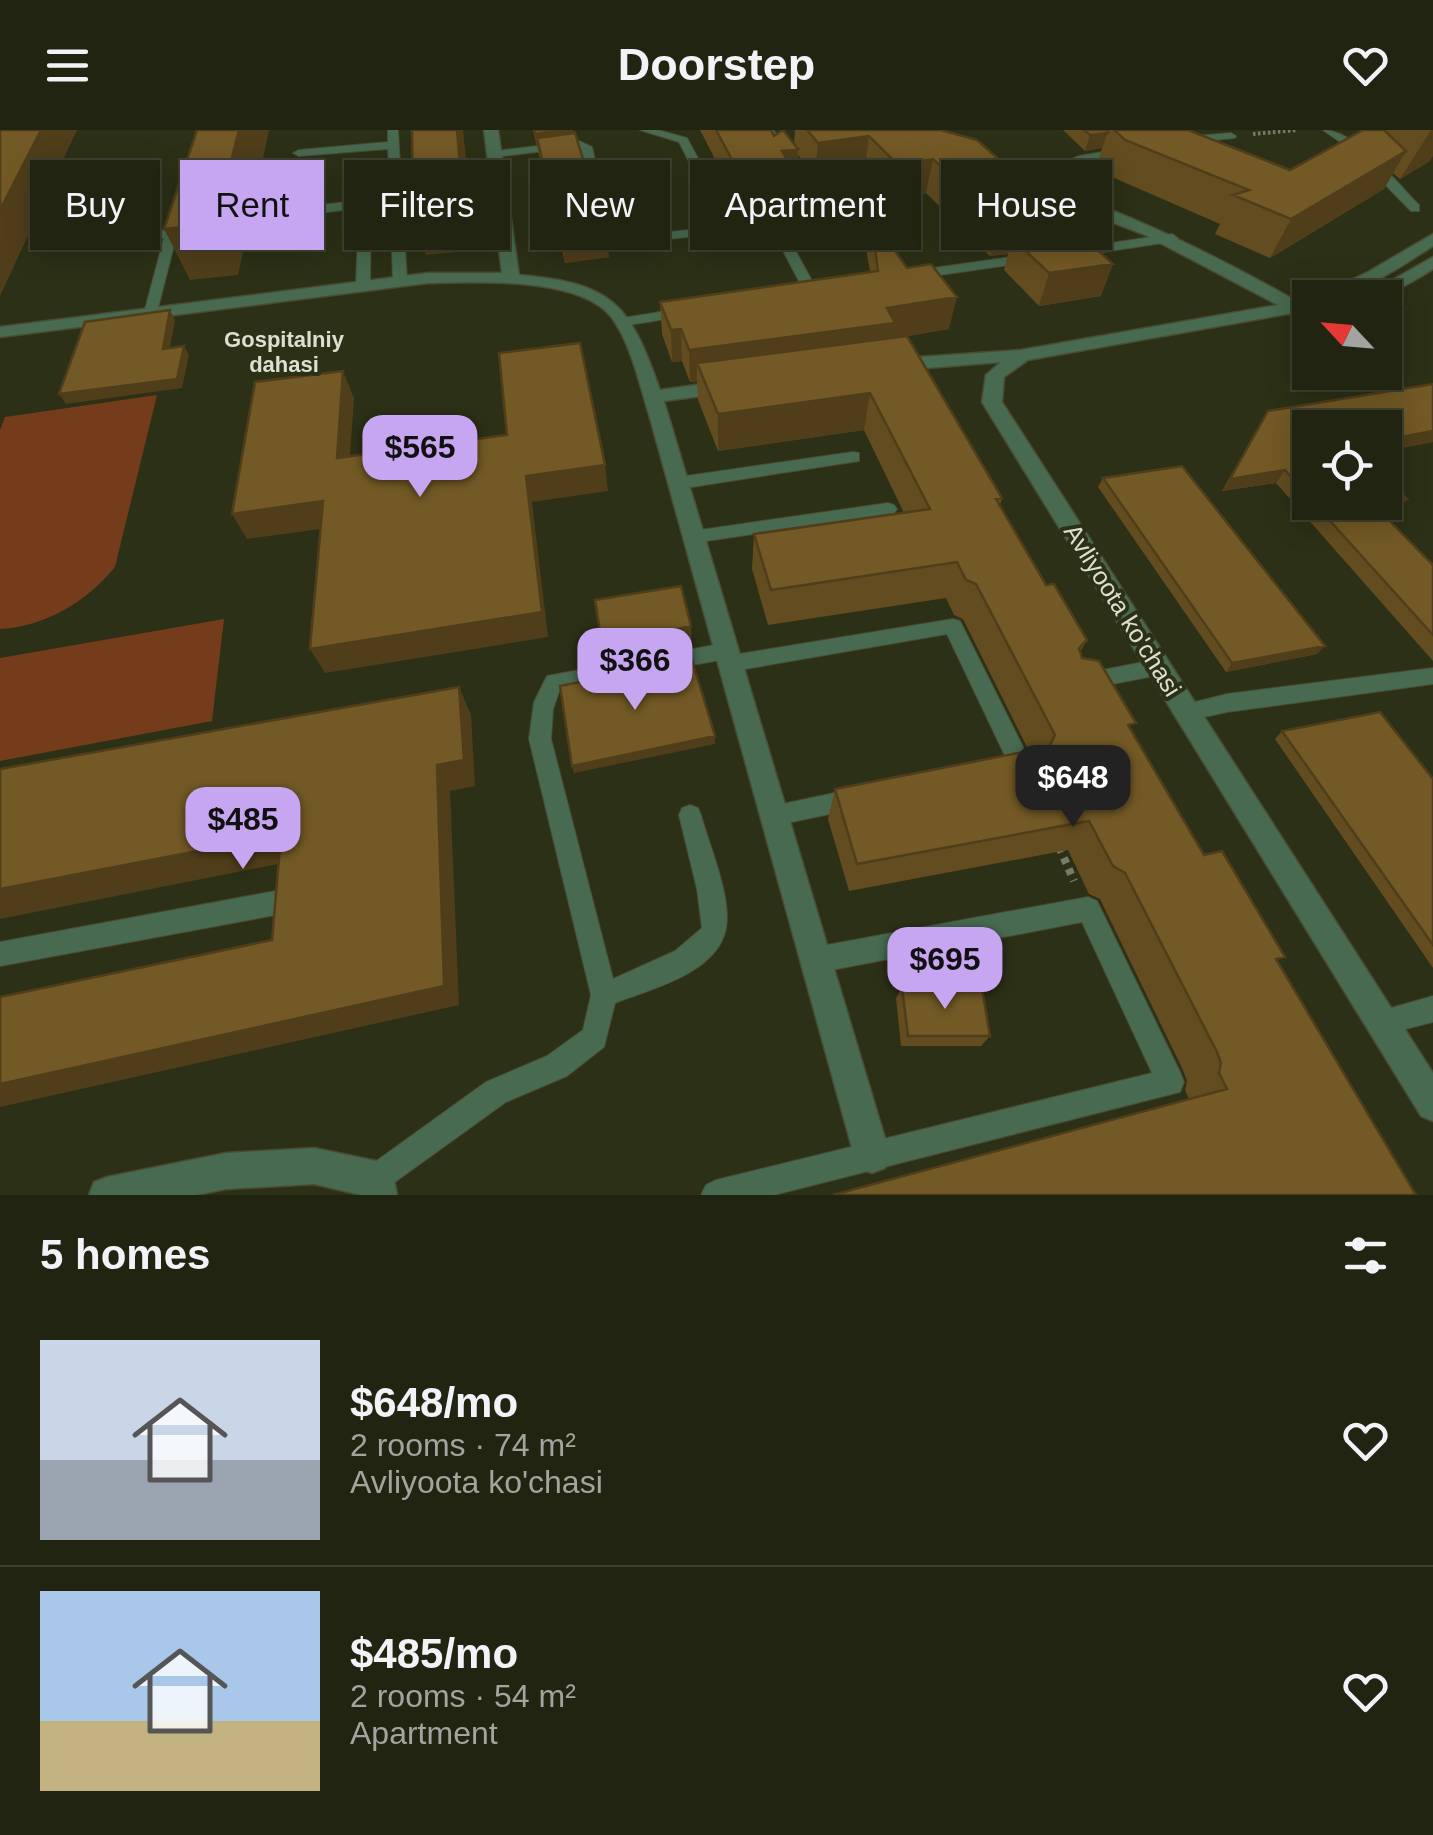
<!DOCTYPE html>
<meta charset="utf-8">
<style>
body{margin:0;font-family:Arial,sans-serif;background:#292c19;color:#f1f3f6;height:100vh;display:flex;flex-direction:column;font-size:38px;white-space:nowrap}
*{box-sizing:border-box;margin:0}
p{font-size:32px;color:#a2a49f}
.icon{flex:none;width:55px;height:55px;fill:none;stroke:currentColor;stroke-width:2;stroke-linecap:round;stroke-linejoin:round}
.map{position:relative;height:1065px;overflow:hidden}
.details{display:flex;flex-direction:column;background:#212410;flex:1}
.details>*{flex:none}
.top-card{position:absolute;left:30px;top:30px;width:1375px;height:90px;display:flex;gap:20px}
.needle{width:65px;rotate:296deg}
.buttons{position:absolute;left:1292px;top:150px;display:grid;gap:20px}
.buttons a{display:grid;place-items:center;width:110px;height:110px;border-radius:0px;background:#212410;box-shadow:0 5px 25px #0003,0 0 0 2px #3e4130;font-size:50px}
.price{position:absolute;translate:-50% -85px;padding:0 22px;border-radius:20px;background:#c6a6f0;color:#111;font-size:32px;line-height:65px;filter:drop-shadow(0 2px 5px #0008)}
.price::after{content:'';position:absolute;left:50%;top:60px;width:30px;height:22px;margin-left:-15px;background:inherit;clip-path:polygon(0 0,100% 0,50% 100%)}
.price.current{background:#222;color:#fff}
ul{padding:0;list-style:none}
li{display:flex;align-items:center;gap:30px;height:250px;padding:0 40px}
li+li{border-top:2px solid #3e4130}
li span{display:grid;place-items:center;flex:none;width:280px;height:200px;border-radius:0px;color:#555}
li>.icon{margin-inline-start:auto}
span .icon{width:120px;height:120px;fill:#fffc;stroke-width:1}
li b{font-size:42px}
h2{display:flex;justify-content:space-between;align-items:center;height:120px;padding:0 40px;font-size:42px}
.tag{padding:0 35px;border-radius:0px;background:#212410;box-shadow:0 5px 25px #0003,0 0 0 2px #3e4130;font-size:35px;line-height:90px}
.tag.current{background:#c6a6f0;color:#111}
header{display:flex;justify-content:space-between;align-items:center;height:130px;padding:0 40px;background:#212410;font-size:45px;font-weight:700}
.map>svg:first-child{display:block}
.green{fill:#753c1c}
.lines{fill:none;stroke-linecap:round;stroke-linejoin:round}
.lane-casing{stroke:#484c34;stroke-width:2}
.street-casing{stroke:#484c34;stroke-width:3}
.path-far2{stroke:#787c66;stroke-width:4;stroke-dasharray:2.5 2.5;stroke-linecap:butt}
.path-far1{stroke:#787c66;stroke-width:5;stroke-dasharray:4 4;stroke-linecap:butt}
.path{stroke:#787c66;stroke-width:8;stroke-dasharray:6 6;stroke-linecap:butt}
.lane{fill:#486a50;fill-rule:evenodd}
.street{fill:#486a50;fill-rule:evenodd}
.wall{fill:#634d20}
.shaded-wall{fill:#503e1a}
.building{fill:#735925;stroke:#503e1a;stroke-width:2.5}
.labels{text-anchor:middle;stroke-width:8;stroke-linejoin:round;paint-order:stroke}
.far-neighbourhood-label{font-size:22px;font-weight:bold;fill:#dde0d0;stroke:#2c3016}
.street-label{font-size:25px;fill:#dde0d0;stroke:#2c3016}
</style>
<header><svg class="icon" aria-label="menu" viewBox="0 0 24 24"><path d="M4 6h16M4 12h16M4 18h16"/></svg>Doorstep<svg class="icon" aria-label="heart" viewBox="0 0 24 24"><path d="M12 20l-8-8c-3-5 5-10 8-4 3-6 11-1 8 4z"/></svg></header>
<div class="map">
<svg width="1433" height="1065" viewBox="0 0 1433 1065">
<rect width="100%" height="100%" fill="#2c3016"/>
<path class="green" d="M157 265 115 437C86 472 47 496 0 499V300L5 287Z
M224 489 212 591 0 631V528Z"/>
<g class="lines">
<defs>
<path id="lane" d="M388 0H398L407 150 400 154 393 150 388 19 299 26 293 23 299 20 388 12Z
M640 0H658L687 8 736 99 734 102 650 111 648 108 654 104 722 96 679 12Z
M762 0H773L836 78 882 97 895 115 894 118H884L875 104 793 116 818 162 811 166 793 167V161L803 159 779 113 780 110 862 98 828 84Z
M1323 0C1356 0 1396 52 1419 75V81H1411L1350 19Z
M1231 3 1236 6 1235 8 1183 13 1177 10 1183 7Z
M579 11 592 17 605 74 595 71 581 19 578 17 495 27 489 24 495 21Z
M1125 18 1131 21 1129 23 1086 31 1027 54 1017 52 1079 26Z
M365 70 371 74 370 155 363 159 356 155 359 78 320 83 314 79 320 75Z
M172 81 182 84 156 186 144 183 164 108 59 120 53 116 59 112 166 100Z
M1172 104 1178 108 1176 111 1070 127 1064 123 1070 119Z
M1032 124 1037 125V131L912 149 905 145 912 141Z
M685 178 690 179V185L623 196 616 192 623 188Z
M853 322 859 323V331L679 359 671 353 679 347Z
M888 373 894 375 897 379 894 383 693 413 684 407 693 401Z
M953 489 960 491 1030 631 1033 638 1030 645 1015 649 1007 646 1004 639 1008 632 947 504 728 542 721 540 718 534 720 530 560 559 553 579 551 609 613 849 675 821 702 798 697 759 679 685 682 678 690 675 698 678 701 685C709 715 732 768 726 798 718 843 651 859 615 873L604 917 567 946 506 972 388 1057 378 1061 368 1057 364 1047 368 1037 486 952 547 926 583 900 591 865 529 609 534 572 547 546 725 513 732 515 733 525Z
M1159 529 1166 531 1169 537 1166 543 1159 545 1082 560 1075 558 1072 552 1075 546 1082 544Z
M1433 538V554L1227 582 1186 591 1179 588 1176 582 1179 576 1227 564Z
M858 658 866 661 869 668 866 675 858 678 773 696 765 693 762 686 765 679 773 676Z
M281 760 290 764 293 772 290 780 281 784 0 836V812Z
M1088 767 1097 771 1180 942 1184 952 1180 962 774 1065H701L706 1055 716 1050 1152 943 1082 792 816 843 807 839 803 830 807 821 816 817Z
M1433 866V892L1382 905 1373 901 1369 892 1373 883Z"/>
<path id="street" d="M484 0H498L519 145C613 153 630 174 660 260L731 250 741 256 731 262 664 271 890 1025 885 1038 872 1043 859 1038 854 1025 650 288C640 257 632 216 612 188 581 146 475 152 428 153L0 207V197L428 143H502Z
M989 40C1007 38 1030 49 1048 56 1135 86 1217 126 1298 172L1310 170V180L1028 230 1004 247 1002 272 1433 943V991L1421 986 982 272 986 245 1001 232 890 241 881 235 890 229 1021 220 1278 175 1143 104 989 46Z
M1433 104V116C1395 140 1358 168 1312 168L1368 142Z
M1433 127V139C1405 157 1385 168 1351 168L1387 153Z
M314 1018 391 1034 397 1065H361L314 1054 226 1059 196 1065H89L94 1052 107 1047 226 1023Z"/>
</defs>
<use href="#lane" class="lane-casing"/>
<use href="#street" class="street-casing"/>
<path class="path-far2" d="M1253 4 1297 0"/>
<path class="path-far1" d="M1385 187 1407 177"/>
<path class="path" d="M1059 717 1074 751"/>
<use href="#lane" class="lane"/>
<use href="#street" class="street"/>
</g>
<path class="wall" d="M533 0H573L609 127 565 133Z
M700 0H771L774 6 794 14 795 0H944L1060 83 1054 102 1101 166 1039 176 1004 140 1008 124 990 126 926 63 892 69 865 39 815 46 798 25 796 45 804 95 752 101Z
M1063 0H1188L1290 40 1363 0H1433L1430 31 1400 49 1393 43 1384 59 1270 128 1215 104 1220 94 1112 47 1098 33 1102 18 1085 21Z
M871 87 949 199 907 206 1002 368 1000 375 1046 455 1087 510 1080 522 1082 528 1131 601 1204 725 1278 832 1416 1065 1189 969 1185 960 1187 951 1183 940 1100 769 1089 764 1068 720 849 761 828 689 835 659 1029 621 963 489 954 485 946 468 768 495 752 439 754 404 904 383 864 300 718 321 698 270 697 251 690 252 682 231 672 232 662 204 660 172 870 142 866 118Z
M1433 254V312L1385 321 1310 298V372H1385L1397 381 1383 384 1433 435V531L1276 353 1222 361 1268 281Z
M1103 348 1317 524 1226 542 1098 357Z
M1282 601 1433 649V838L1275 609Z
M902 857 990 906 981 916H901L896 868Z"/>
<path class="shaded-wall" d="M41 0H77L0 166V80Z
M239 0H269L238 145 190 150 164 99Z
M457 0H463L475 120 426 125 413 75Z
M573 0 574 8 536 12 535 4Z
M1431 0H1433V26L1430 31 1400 49Z
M1108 3 1102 18 1085 21 1090 5Z
M869 6 865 39 815 46 818 13Z
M798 19 796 49 782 21Z
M1406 21 1384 59 1270 128 1291 89Z
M933 29 926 63 892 69 898 35Z
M807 63 804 95 752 101 753 69Z
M1060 83 1049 118 1012 108 1008 124 990 126 999 91Z
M607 108 609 127 565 133 562 114Z
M1113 134 1101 166 1039 176 1049 143Z
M957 167 949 199 892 209 697 233V251L690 252 689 220 887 178Z
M170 180 175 190 168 228 163 219Z
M681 199 682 231 672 232 671 200Z
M184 216 189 225 182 258 66 274 59 264Z
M343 241 354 268 348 354 337 328Z
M870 263 864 300 718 321V284Z
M1433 301V312L1385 321V310Z
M605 335 608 361 532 372 548 507 325 543 310 519 526 346Z
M1285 340 1276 353 1222 361 1230 349Z
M1407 369 1397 381 1365 388 1375 376Z
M323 371 335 397 247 409 232 384Z
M691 496 692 513 605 531 602 515Z
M1325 516 1317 524 1226 542 1232 533Z
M459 557 471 585 475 656 450 661 459 875 0 977V954L444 856 437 635Z
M715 606V614L574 643 572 636Z
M281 705 303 729 0 789V759Z"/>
<path class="building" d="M1 0H41L0 80V2Z
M197 0H239L215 94 164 99Z
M412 0H457L463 70 413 75Z
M534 0H569L535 4Z
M716 0H771L774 6 783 0 798 19 782 21 807 63 753 69Z
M807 0H941L977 10 1060 83 999 91 933 29 898 35 869 6 818 13Z
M1084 0H1108V3L1090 5Z
M1114 0H1188L1290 40 1363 0H1384L1406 21 1291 89 1233 65 1249 60 1125 10Z
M575 3 607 108 562 114 537 8Z
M871 87 907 138 931 134 957 167 887 178 895 193 689 220 681 199 671 200 660 172 878 141Z
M1074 99 1113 134 1049 143 1012 108Z
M170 180 163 219 184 216 177 249 59 264 85 192Z
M907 206 1002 368 996 369 1046 455 1054 454 1087 510 1079 518 1082 528 1099 531 1136 593 1128 595 1204 725 1222 721 1285 827 1276 829 1416 1065H833L1227 959 1219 943 1221 933 1217 922 1125 743 1113 736 1089 691 857 734 835 659 1049 617 1055 605 976 454 966 450 957 432 771 460 754 404 930 379 870 263 718 284 697 233Z
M580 213 605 335 526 346 542 482 310 519 323 371 232 384 255 252 343 241 337 328 507 305 499 223Z
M1433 254V301L1385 310V298H1310V369L1285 340 1230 349 1268 281Z
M1182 336 1325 516 1232 533 1103 348Z
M1385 348 1407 369 1375 376 1433 435V505L1313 372H1385Z
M681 456 691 496 602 515 595 470Z
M692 530 715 606 572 636 560 556Z
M459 557 464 630 437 635 444 856 0 954V867L272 810 281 705 0 759V639Z
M1380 582 1433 649V815L1282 601Z
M902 857 982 858 990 906H908Z"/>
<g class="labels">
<g class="far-neighbourhood-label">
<text x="284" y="217">Gospitalniy<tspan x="284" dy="25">dahasi</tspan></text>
</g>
<g class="street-label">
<text transform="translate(1123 480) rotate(58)" y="9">Avliyoota ko'chasi</text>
</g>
</g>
</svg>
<div class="buttons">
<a><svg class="needle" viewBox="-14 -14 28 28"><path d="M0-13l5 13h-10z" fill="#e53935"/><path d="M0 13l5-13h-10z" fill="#a2a49f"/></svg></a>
<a><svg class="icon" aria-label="locate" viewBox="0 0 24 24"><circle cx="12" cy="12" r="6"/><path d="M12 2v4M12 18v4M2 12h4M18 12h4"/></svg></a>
</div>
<b class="price" style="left:420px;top:370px">$565</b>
<b class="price" style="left:635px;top:583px">$366</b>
<b class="price current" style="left:1073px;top:700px">$648</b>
<b class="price" style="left:243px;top:742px">$485</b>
<b class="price" style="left:945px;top:882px">$695</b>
<div class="top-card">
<a class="tag">Buy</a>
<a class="tag current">Rent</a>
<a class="tag">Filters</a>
<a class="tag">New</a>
<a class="tag">Apartment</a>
<a class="tag">House</a>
</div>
</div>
<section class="details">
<h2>5 homes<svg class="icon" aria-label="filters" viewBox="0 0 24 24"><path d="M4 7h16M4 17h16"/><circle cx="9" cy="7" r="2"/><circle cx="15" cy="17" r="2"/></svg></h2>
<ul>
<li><span style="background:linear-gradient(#c9d6e8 60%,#9aa5b1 0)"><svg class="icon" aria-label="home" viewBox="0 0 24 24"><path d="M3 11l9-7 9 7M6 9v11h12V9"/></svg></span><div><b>$648/mo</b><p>2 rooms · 74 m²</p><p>Avliyoota ko'chasi</p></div><svg class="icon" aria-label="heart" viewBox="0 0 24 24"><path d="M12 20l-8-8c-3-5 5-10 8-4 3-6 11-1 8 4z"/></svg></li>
<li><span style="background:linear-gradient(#a9c7e8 65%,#c2b280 0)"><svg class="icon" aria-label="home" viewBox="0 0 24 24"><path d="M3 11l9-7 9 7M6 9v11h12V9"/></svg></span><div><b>$485/mo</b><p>2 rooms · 54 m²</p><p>Apartment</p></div><svg class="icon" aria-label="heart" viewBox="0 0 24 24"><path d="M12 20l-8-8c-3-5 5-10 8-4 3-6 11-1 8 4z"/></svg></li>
</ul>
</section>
